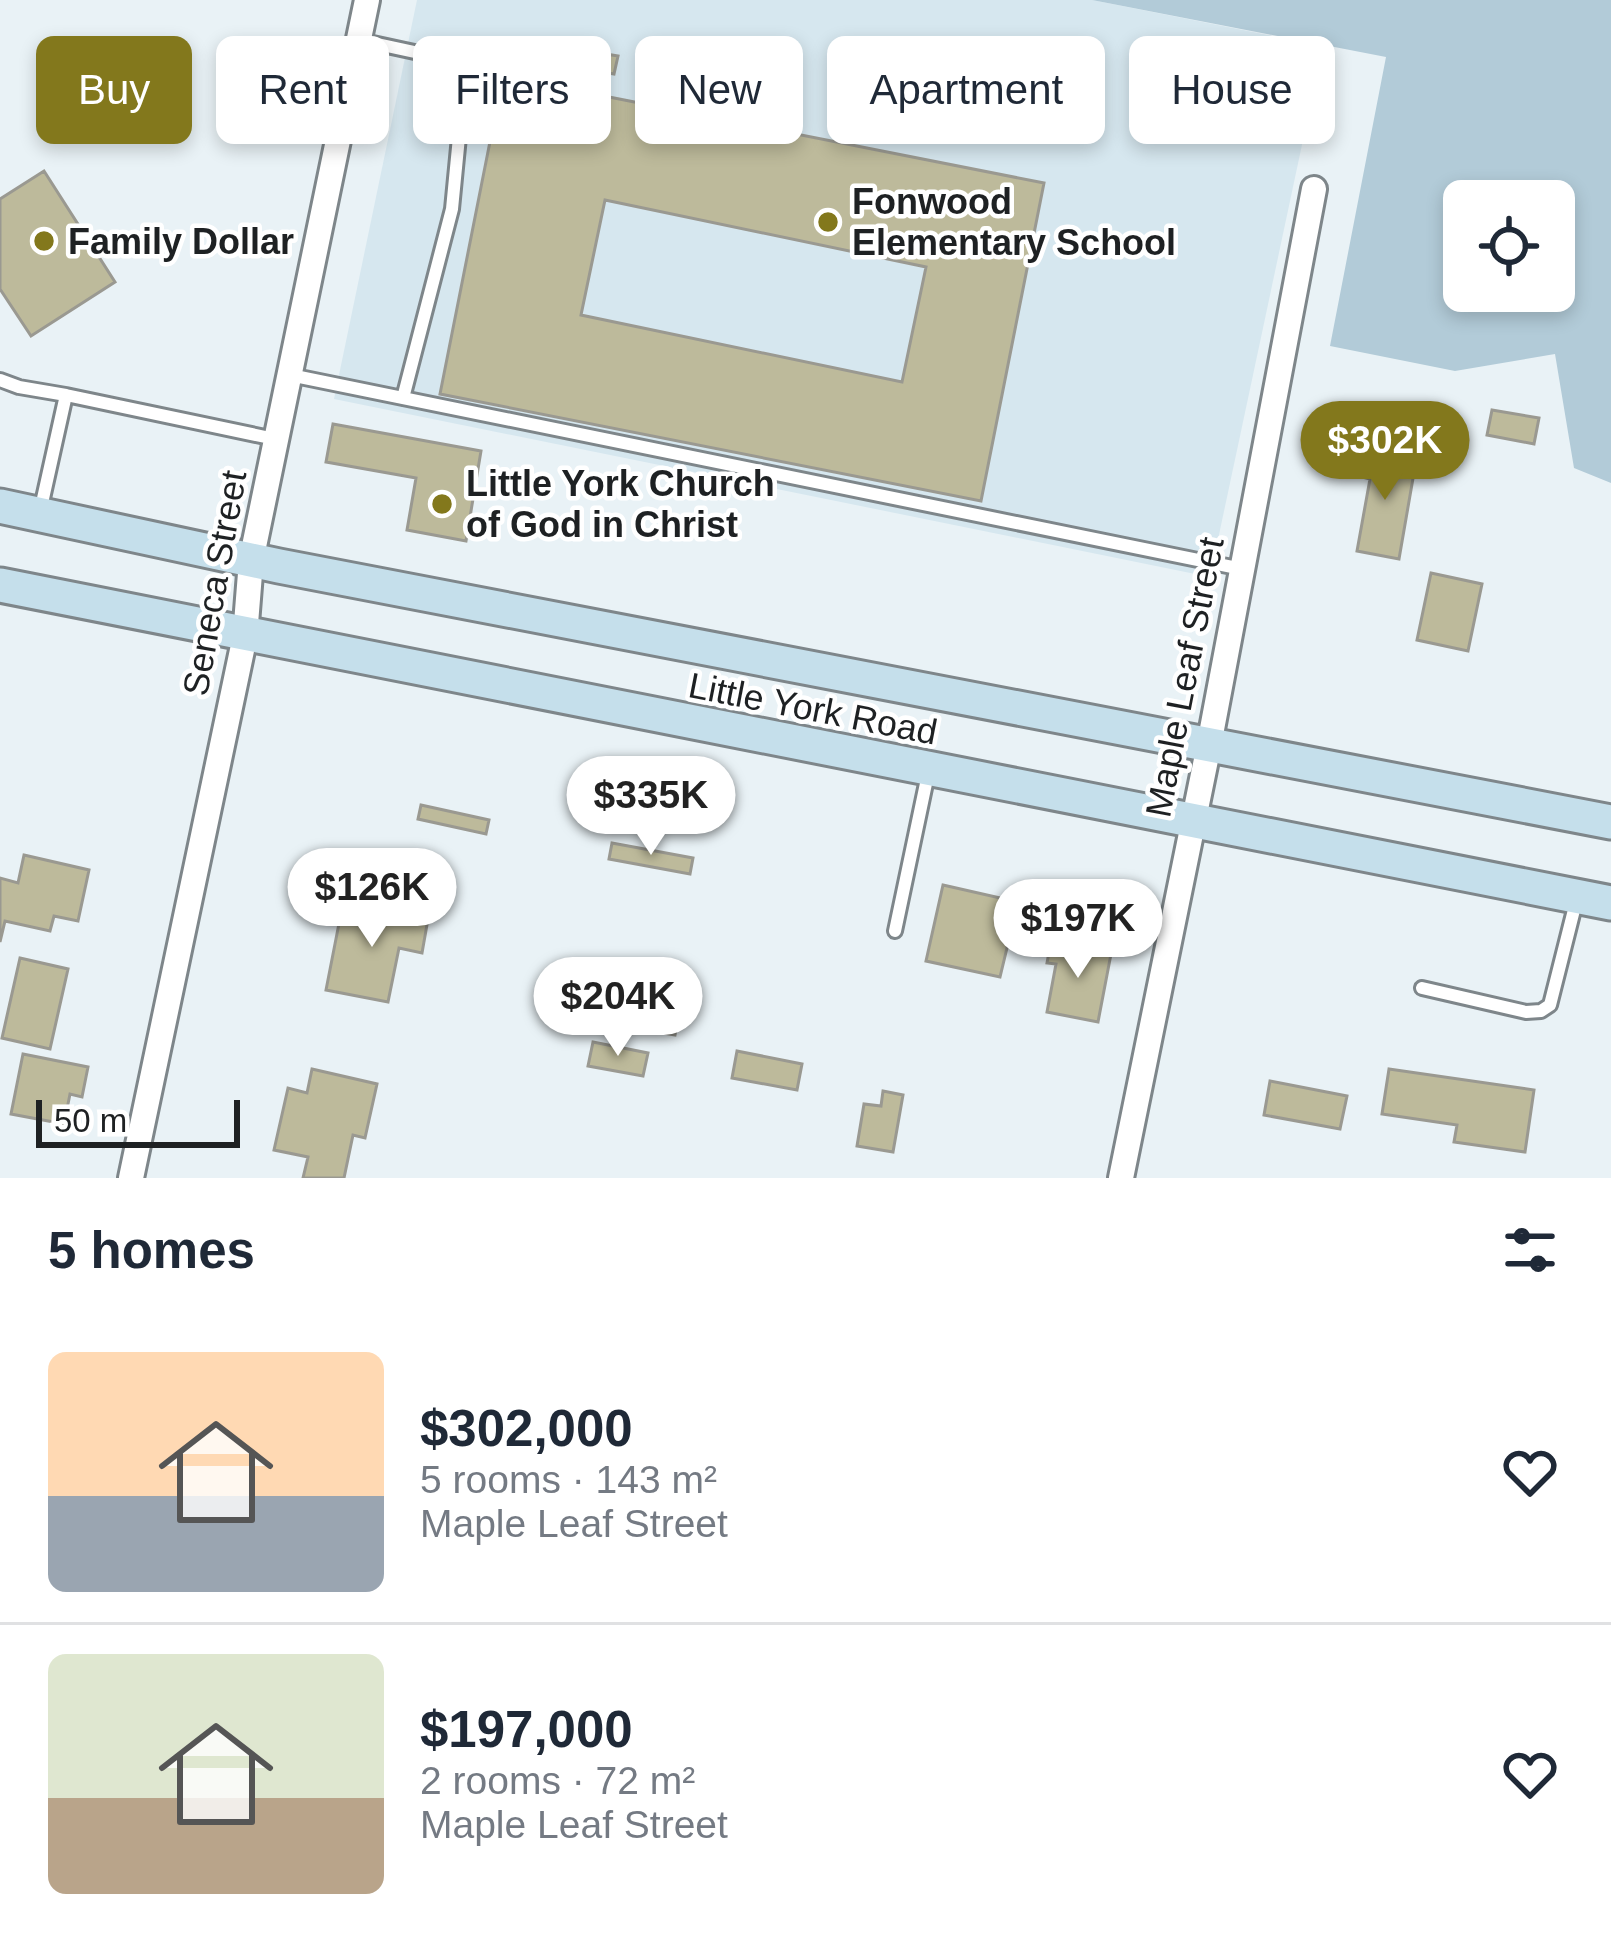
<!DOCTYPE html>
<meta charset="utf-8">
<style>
body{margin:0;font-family:Helvetica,sans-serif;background:#f6f6f7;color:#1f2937;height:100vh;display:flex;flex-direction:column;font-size:45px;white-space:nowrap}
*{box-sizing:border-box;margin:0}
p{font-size:39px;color:#747a83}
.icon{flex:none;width:66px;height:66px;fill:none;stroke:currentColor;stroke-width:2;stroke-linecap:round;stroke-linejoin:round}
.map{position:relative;height:1178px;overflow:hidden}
.side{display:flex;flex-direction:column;background:#fff;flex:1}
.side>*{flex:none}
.guide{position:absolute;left:36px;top:36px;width:1539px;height:108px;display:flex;gap:24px}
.fabs{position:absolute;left:1443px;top:180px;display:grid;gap:24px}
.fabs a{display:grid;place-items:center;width:132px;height:132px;border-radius:18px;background:#fff;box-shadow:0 6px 18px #0003;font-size:60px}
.scale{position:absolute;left:36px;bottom:30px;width:204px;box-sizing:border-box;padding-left:12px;border:6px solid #1e2123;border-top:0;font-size:33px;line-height:42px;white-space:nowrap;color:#1e2123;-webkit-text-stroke:9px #fff;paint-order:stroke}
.price{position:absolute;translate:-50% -102px;padding:0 27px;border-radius:42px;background:#fff;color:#222;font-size:39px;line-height:78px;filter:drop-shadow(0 3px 6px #0008)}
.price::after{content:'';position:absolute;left:50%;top:72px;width:36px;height:27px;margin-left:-18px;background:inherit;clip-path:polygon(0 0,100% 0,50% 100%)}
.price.on{background:#83781c;color:#fff}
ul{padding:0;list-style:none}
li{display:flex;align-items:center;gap:36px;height:300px;padding:0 48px}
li+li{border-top:3px solid #e0e1e3}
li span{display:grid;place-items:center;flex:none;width:336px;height:240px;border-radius:18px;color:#555}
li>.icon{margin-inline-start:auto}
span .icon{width:144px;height:144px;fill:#fffc;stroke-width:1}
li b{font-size:51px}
h2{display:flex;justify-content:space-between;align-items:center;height:144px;padding:0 48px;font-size:51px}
.chip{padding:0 42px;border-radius:18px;background:#fff;box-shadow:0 6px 18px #0003;font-size:42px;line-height:108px}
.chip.on{background:#83781c;color:#fff}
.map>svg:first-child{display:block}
.built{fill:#d6e7ef}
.green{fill:#b2cbd8;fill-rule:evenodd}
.building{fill:#bdba9b;stroke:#9a9991;stroke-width:3;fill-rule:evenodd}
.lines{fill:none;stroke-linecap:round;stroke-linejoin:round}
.lane-casing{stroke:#7e868a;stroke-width:18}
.street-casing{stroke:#7e868a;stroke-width:30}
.secondary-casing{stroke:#7e868a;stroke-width:39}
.lane{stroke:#fff;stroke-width:12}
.street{stroke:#fff;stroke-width:24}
.secondary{stroke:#c5dfeb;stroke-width:33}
.poi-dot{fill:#83781c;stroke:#fff;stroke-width:4.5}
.labels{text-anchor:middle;stroke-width:9;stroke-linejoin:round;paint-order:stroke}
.poi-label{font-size:36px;font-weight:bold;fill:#1e2123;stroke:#fff;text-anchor:start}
.street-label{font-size:36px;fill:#1e2123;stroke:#fff}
</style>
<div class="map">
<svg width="1611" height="1178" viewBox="0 0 1611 1178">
<rect width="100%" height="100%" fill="#e9f2f6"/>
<path class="built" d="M417 0H1092L1323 46 1210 577 334 399Z"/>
<path class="green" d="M1092 0H1611V483L1574 468 1555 354 1455 371 1330 346 1386 57ZM1464 201H1554V291H1464Z"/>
<path class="building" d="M576 49 618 56 614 74 573 67Z
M503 76 1044 183 981 501 440 394ZM605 200 926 267 902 382 581 315Z
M44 171 115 282 31 336 0 289V199Z
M1492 410 1539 418 1534 444 1487 435Z
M333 424 481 451 466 541 407 530 416 478 326 462Z
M1362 451 1416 461 1399 559 1357 551 1370 479 1358 476Z
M1431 573 1482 584 1468 651 1417 640Z
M421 805 489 820 486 834 418 819Z
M612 843 693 858 690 874 609 859Z
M24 855 89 870 78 921 54 916 50 931 5 921 0 942V878L18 883Z
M943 885 1018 902 1000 977 926 961Z
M1076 894 1110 901 1103 940 1068 933Z
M343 903 428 919 422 953 399 948 388 1002 326 990Z
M1051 942 1111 954 1098 1022 1047 1012 1056 964 1047 963Z
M20 958 68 969 50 1049 2 1038Z
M656 975 685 980 675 1035 646 1030Z
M593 1042 648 1053 643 1076 588 1066Z
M737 1051 802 1064 797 1090 732 1078Z
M23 1054 88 1067 82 1097 70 1094 64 1124 11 1114Z
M312 1069 377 1084 365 1138 353 1135 344 1178H303L308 1157 274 1150 288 1088 307 1093Z
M1389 1069 1534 1090 1525 1152 1454 1142 1457 1125 1382 1114Z
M1270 1081 1347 1096 1340 1129 1264 1115Z
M883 1091 903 1095 893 1152 857 1146 864 1104 881 1106Z"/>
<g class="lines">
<defs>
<path id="lane" d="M359 40 433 56 459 90V137L452 209 403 398
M290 375 1242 569
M0 380 19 387 66 395
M40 512 66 395 275 439
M895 931 928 774
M1422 988 1526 1012 1541 1011 1550 1005 1577 898"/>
<path id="street" d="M131 1178 245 636 251 561 367 0
M1121 1178 1209 745 1314 189"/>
<path id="secondary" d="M0 506 279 566 1611 822
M0 585 1611 903"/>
</defs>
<use href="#lane" class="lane-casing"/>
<use href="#street" class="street-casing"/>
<use href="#secondary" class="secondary-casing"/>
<use href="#lane" class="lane"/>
<use href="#street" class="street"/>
<use href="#secondary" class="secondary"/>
</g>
<g class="poi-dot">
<circle cx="828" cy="222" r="12"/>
<circle cx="44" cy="241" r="12"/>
<circle cx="442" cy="504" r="12"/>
</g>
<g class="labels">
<g class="poi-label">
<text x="852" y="214">Fonwood<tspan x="852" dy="41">Elementary School</tspan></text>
<text x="68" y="254">Family Dollar</text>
<text x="466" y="496">Little York Church<tspan x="466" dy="41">of God in Christ</tspan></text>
</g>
<g class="street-label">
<text transform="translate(214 583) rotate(-80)" y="13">Seneca Street</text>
<text transform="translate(1184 677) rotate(-79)" y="13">Maple Leaf Street</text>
<text transform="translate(813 708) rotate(11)" y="13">Little York Road</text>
</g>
</g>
</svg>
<div class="fabs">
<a><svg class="icon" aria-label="locate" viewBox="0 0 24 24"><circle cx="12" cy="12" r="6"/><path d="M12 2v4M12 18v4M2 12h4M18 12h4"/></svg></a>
</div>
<div class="scale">50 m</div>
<b class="price on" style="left:1385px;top:503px">$302K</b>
<b class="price" style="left:651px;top:858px">$335K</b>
<b class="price" style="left:372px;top:950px">$126K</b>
<b class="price" style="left:1078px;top:981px">$197K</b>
<b class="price" style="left:618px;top:1059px">$204K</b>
<div class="guide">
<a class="chip on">Buy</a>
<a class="chip">Rent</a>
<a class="chip">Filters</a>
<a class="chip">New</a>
<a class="chip">Apartment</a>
<a class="chip">House</a>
</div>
</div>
<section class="side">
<h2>5 homes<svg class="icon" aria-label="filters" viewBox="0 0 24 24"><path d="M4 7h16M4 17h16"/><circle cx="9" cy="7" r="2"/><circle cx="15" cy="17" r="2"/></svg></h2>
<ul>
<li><span style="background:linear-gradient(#ffd9b3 60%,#9aa5b1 0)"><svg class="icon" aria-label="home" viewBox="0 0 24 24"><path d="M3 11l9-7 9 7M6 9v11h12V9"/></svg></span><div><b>$302,000</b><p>5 rooms · 143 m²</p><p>Maple Leaf Street</p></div><svg class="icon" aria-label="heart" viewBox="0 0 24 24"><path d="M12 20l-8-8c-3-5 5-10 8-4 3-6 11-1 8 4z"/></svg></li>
<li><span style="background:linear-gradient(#dfe7d0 60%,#b9a48a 0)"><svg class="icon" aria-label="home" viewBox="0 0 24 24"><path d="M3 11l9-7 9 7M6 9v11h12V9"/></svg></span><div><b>$197,000</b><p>2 rooms · 72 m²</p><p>Maple Leaf Street</p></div><svg class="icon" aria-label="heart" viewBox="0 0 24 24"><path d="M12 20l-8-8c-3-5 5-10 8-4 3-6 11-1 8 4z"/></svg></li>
</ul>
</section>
